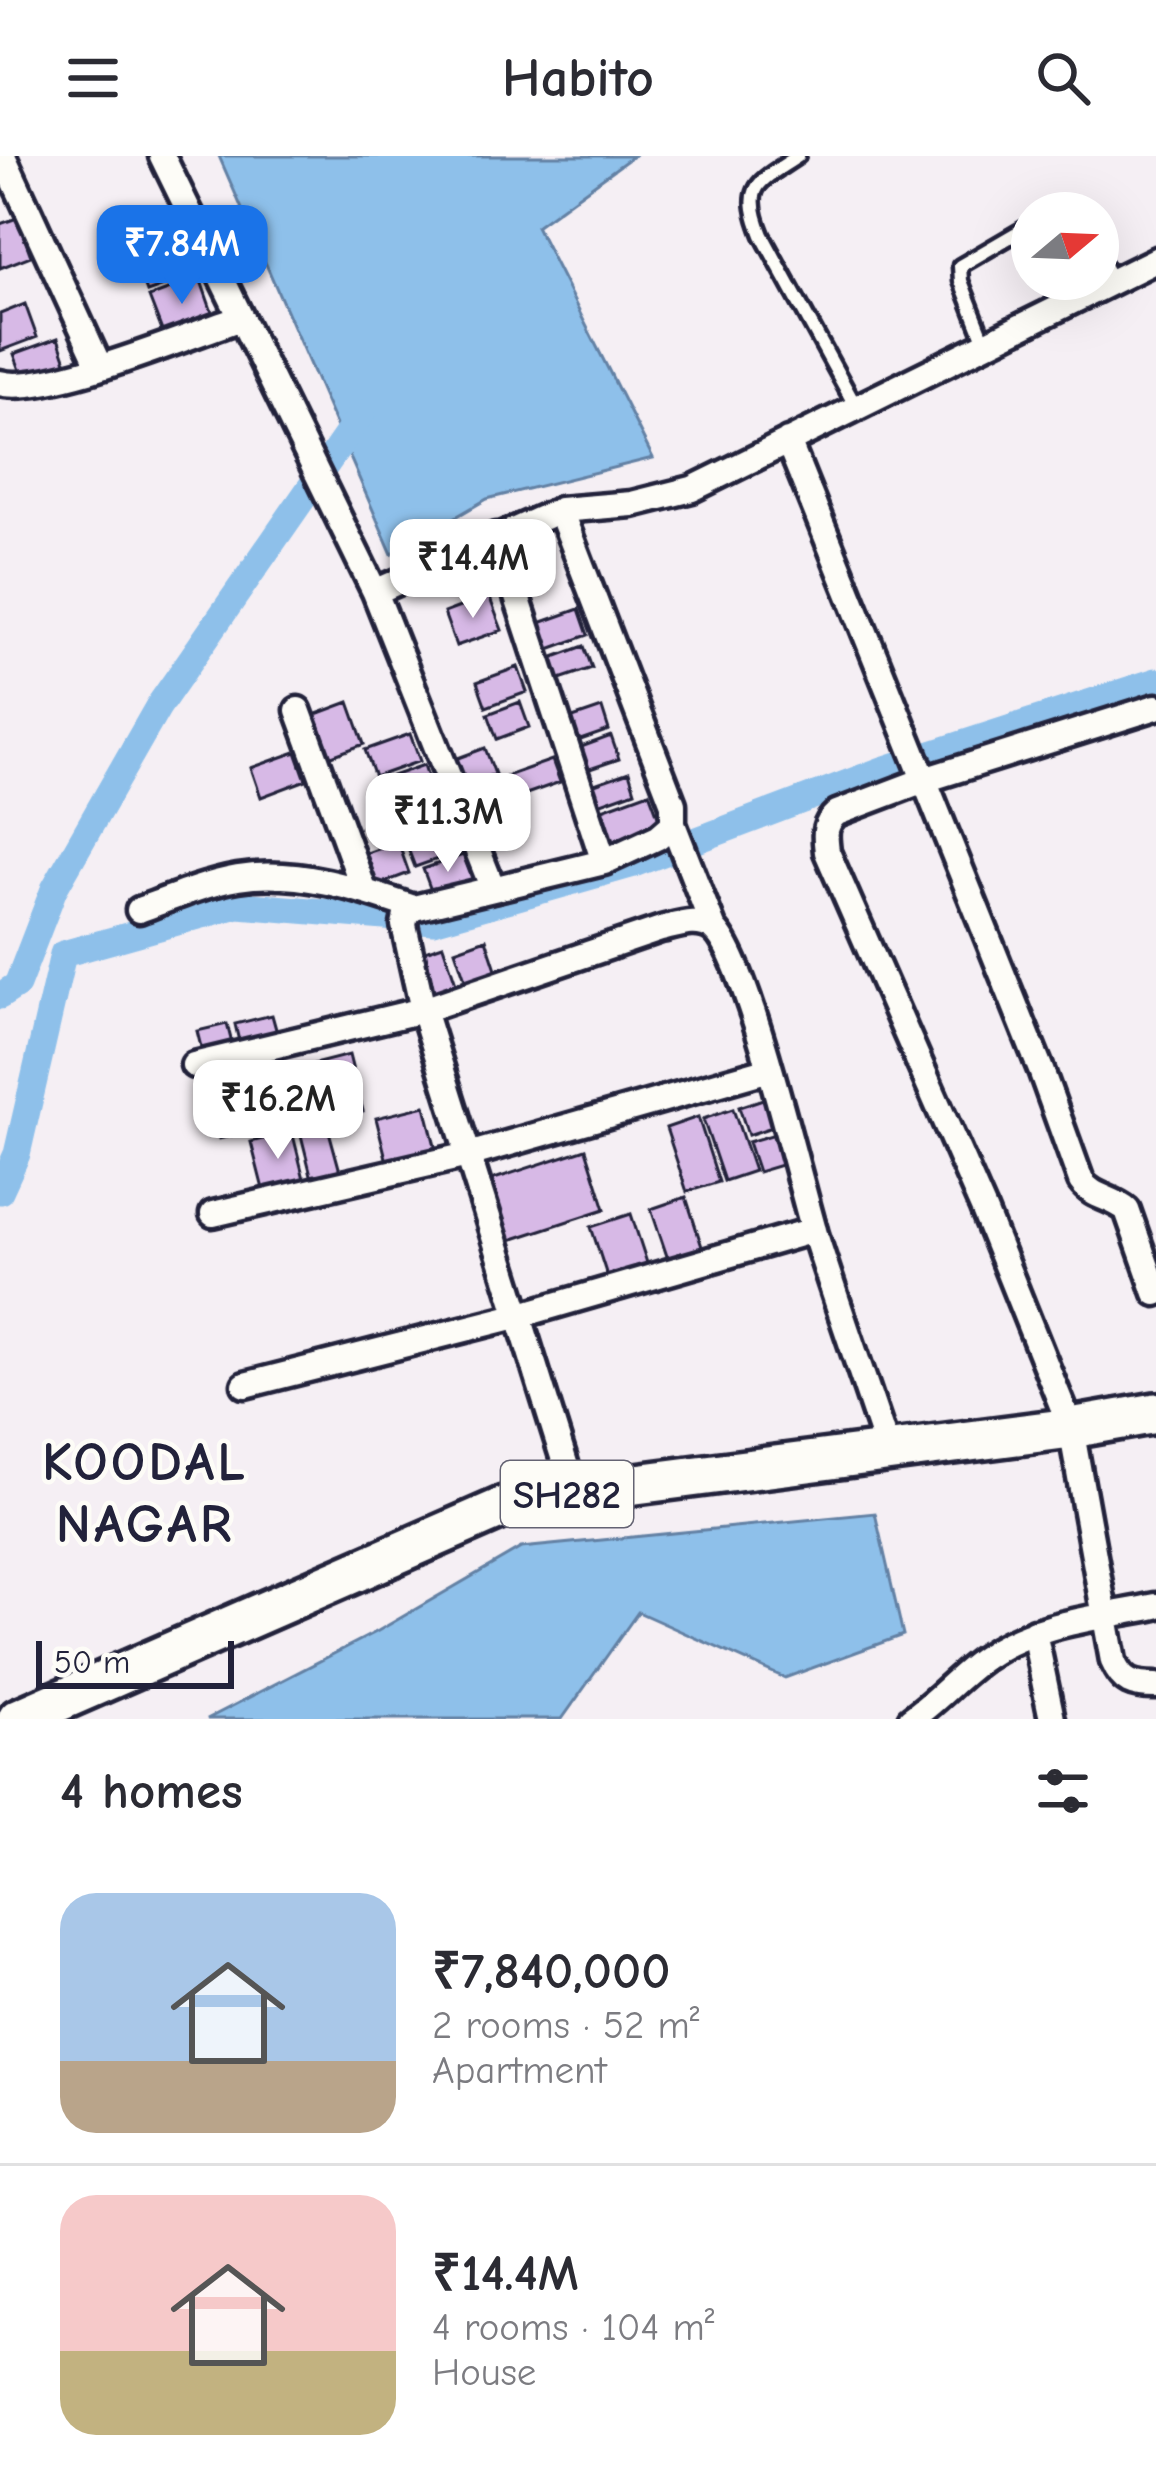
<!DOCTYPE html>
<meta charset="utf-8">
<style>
body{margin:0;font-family:"Comic Neue",sans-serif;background:#f7f7f7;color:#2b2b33;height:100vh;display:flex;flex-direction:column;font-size:45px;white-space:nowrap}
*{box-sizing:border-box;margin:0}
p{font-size:39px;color:#7c7c81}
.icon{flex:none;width:66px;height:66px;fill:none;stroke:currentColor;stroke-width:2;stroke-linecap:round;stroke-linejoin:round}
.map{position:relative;height:1563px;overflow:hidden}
.details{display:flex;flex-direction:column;background:#fff;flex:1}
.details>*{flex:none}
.needle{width:78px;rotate:71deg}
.fabs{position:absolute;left:1011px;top:36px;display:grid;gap:24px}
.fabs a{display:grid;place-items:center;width:108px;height:108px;border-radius:50%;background:#fff;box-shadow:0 12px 48px #0002;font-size:60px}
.scale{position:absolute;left:36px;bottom:30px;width:198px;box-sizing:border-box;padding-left:12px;border:6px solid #22223b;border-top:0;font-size:33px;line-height:42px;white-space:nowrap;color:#22223b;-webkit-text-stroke:9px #fdfcf7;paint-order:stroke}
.price{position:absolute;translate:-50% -102px;padding:0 27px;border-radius:24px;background:#fff;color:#222;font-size:39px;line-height:78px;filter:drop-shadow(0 3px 6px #0008)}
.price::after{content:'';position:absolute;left:50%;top:72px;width:36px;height:27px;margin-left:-18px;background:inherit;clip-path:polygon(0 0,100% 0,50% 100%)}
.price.on{background:#1a73e8;color:#fff}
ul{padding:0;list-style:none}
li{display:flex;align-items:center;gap:36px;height:300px;padding:0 60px}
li+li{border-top:3px solid #e1e1e2}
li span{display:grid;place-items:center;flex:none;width:336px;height:240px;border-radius:36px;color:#555}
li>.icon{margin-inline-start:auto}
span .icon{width:144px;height:144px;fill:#fffc;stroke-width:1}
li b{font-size:51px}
h2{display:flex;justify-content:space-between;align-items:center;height:144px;padding:0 60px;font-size:51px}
header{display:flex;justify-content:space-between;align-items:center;height:156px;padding:0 60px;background:#fff;font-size:54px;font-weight:600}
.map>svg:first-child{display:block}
.water{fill:#8ec0ea;stroke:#6381a4;stroke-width:3}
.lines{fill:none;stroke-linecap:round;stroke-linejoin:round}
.canal{stroke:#8ec0ea;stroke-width:27}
.building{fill:#d7b9e6;stroke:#22223b;stroke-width:3}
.lane-casing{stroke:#22223b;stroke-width:21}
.street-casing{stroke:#22223b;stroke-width:33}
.primary-casing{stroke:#22223b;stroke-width:48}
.lane{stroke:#fdfcf7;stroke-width:12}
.street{stroke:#fdfcf7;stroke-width:24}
.primary{stroke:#fdfcf7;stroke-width:39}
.labels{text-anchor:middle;stroke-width:9;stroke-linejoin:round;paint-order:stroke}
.shield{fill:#fdfcf7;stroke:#646373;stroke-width:3}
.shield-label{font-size:39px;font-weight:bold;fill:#22223b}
.district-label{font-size:54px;font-weight:bold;letter-spacing:3px;fill:#22223b;stroke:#fdfcf7}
</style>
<header><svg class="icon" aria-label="menu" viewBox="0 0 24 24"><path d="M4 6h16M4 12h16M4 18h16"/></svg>Habito<svg class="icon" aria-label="search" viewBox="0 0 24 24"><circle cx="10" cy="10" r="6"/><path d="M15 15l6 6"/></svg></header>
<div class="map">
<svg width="1156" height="1563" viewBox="0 0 1156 1563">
<rect width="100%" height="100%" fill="#f5eff4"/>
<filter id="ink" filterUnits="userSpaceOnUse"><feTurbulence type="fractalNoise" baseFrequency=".00833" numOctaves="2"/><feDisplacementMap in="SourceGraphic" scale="24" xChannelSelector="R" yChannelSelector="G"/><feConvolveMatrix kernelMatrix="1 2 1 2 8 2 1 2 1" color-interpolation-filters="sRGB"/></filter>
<g filter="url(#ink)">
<path class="water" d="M219 0H633L536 70 653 302 487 343 392 398Z
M875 1357 903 1479 785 1522 638 1456 562 1563H207L378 1475 521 1392Z"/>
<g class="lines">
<path class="canal" d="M0 840 17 829 54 733 158 551 362 257
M0 1035 17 998 63 798 238 749 433 765 634 708 882 614 1156 525"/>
</g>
<path class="building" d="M153 51 164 82 129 95 118 64Z
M17 62 31 100 0 112V68Z
M183 93 192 120 147 136 137 109Z
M200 122 214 162 164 180 149 141Z
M25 148 37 181 0 195V158Z
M58 182 68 211 25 227 14 198Z
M489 440 502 474 456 490 444 457Z
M579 453 588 479 541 496 531 470Z
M584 490 592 512 554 525 546 504Z
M518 511 527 536 486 551 477 526Z
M349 546 364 588 321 604 306 562Z
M520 546 529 571 497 583 488 558Z
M602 552 609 574 569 588 561 566Z
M410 578 420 605 375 621 365 594Z
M611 580 619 603 581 616 573 594Z
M485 592 495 618 456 632 447 606Z
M296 596 306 624 261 641 251 612Z
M552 604 560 626 515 642 507 620Z
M424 609 432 633 392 647 384 623Z
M629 616 635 635 590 651 583 632Z
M649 636 661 668 609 687 597 655Z
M434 639 442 661 400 676 392 655Z
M451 668 460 695 415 711 405 685Z
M398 686 409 717 372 731 361 699Z
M463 699 473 725 433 740 423 713Z
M486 783 499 822 468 832 455 794Z
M443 789 459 836 431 845 416 798Z
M272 859 279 884 241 894 235 868Z
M227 868 234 895 204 903 197 875Z
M349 899 363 955 329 964 314 908Z
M302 908 314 959 219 983 206 932Z
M772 940 781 968 748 979 739 951Z
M425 950 438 1002 389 1014 376 962Z
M733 953 754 1015 724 1025 703 963Z
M698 961 719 1026 687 1036 666 972Z
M327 968 341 1019 313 1027 300 975Z
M292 975 305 1027 264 1037 251 986Z
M778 977 788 1007 758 1016 748 986Z
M586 993 605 1053 507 1085 488 1025Z
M686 1041 705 1100 671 1112 651 1053Z
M631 1058 649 1113 609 1126 591 1071Z"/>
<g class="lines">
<defs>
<path id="lane" d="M798 0C758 27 742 29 762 79L856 251
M1052 57 1067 51 1076 57
M1098 98 1113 126
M986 189 961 125 960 110 1032 68"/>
<path id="street" d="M3 0 99 209
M162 0 375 436 493 733 414 752 406 759 404 769 423 854 574 1336
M0 227C45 240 190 179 241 162
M788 285 1041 914 1081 1025C1093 1042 1112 1041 1127 1054L1156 1137
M560 354 673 648V668L658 681 604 706
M375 436 560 354 632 348 692 333 1156 104
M1156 551 924 624 837 657C823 669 825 679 827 696L983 1052 1071 1272 1113 1505C1122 1527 1133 1530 1156 1530
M298 554 364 734
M673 668 714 773
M493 733 604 706 497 380
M139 754C171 742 204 728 238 722 296 712 360 733 414 752
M194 909 423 854 661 773C678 769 699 761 714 773 747 800 799 1025 815 1078 838 1151 864 1223 888 1296
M213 1058 468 999 770 913
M245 1229 521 1159 814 1074
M1034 1476 1052 1563
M911 1563C937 1545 958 1520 984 1502 1033 1467 1099 1462 1156 1450"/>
<path id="primary" d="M18 1563 504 1351 574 1336 1071 1272 1156 1257"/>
</defs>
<use href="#lane" class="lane-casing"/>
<use href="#street" class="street-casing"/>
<use href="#primary" class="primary-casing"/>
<use href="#lane" class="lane"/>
<use href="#street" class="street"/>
<use href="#primary" class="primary"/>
</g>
</g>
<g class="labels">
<rect class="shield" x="501" y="1305" width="132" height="66" rx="9"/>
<g class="shield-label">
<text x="567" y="1352">SH282</text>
</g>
<g class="district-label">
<text x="145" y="1324">KOODAL<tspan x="145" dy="62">NAGAR</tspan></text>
</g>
</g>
</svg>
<div class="fabs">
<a><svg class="needle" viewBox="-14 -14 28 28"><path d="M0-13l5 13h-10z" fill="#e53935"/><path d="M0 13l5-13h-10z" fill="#7c7c81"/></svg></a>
</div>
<div class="scale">50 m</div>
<b class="price on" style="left:182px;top:151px">₹7.84M</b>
<b class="price" style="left:473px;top:465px">₹14.4M</b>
<b class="price" style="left:448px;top:719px">₹11.3M</b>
<b class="price" style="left:278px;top:1006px">₹16.2M</b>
</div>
<section class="details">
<h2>4 homes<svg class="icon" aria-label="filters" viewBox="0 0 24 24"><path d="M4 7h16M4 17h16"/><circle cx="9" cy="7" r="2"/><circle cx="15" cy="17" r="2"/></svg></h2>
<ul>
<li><span style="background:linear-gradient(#a9c7e8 70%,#b9a48a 0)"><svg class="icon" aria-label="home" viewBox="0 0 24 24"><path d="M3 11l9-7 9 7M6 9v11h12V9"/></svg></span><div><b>₹7,840,000</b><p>2 rooms · 52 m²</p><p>Apartment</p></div></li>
<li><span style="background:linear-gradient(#f6c9c9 65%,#c2b280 0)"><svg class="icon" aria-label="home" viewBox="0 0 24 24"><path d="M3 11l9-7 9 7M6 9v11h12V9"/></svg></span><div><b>₹14.4M</b><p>4 rooms · 104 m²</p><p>House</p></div></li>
</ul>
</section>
